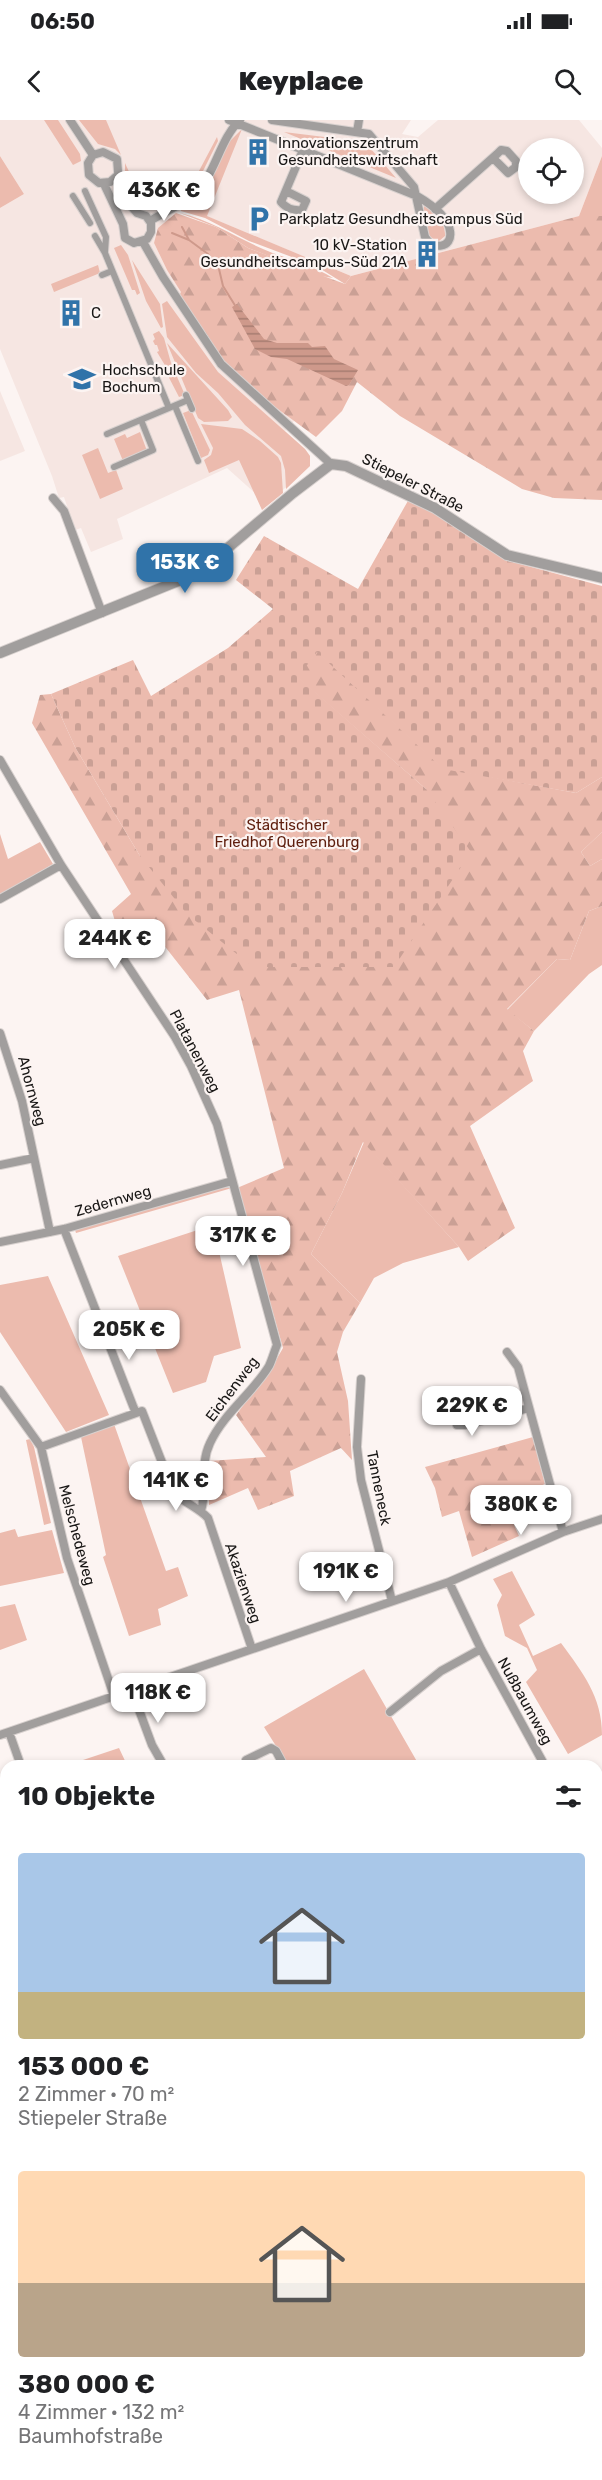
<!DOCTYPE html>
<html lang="de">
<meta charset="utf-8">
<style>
body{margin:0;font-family:Rubik,sans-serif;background:#f6f6f6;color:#202124;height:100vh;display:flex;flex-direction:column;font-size:22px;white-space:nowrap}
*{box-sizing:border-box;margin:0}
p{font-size:20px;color:#757577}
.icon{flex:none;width:33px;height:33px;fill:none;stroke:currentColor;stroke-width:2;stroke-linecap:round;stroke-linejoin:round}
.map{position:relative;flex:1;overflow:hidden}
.details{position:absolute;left:0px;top:1640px;width:603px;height:722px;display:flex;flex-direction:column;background:#fff;border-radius:18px 18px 0 0;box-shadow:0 3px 9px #0003}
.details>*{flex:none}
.tools{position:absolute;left:518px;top:18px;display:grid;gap:12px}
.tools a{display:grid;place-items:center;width:66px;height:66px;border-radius:50%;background:#fff;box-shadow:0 3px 9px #0003;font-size:30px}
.price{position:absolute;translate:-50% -51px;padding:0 14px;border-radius:12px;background:#fff;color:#222;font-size:20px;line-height:39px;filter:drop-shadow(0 2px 3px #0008)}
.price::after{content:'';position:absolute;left:50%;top:36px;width:18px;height:14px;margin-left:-9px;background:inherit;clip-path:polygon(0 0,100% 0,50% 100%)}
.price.selected{background:#3073a9;color:#fff}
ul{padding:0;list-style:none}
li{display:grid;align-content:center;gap:12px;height:318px;padding:0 18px}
li span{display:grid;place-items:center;height:186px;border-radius:6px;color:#555}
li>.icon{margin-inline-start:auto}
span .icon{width:108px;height:108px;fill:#fffc;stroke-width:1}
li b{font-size:26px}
h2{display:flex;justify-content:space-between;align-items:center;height:72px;padding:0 18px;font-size:26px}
.status{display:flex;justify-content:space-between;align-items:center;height:42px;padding:0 30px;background:#fff;direction:ltr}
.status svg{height:16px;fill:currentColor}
header{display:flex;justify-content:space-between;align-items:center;height:78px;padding:0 18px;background:#fff;font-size:27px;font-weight:800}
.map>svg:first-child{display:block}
.built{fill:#f6e6e2;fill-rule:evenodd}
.green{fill:#ecbbae}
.forest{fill:url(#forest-firs)}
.cemetery{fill:url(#cemetery-stones)}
.water{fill:url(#water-rules)}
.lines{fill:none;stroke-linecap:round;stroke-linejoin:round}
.stream{stroke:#ce998b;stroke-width:2}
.pedestrian-casing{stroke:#d8d1cf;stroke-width:8}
.minor-casing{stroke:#d8d1cf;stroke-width:10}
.tertiary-casing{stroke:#d8d1cf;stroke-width:12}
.secondary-casing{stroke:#d8d1cf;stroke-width:14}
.primary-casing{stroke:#d8d1cf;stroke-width:15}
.pedestrian{stroke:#a19e9d;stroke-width:6}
.minor{stroke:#a19e9d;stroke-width:8}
.tertiary{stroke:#a19e9d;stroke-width:10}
.secondary{stroke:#797473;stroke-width:12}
.primary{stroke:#5c5755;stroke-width:14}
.labels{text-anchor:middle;stroke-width:4.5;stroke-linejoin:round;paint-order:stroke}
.poi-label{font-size:15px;fill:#191716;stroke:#fcf4f2;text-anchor:start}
.street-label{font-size:15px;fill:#191716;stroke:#fcf4f2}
.park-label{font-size:15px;fill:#5e1e0d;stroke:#fcf4f2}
</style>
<div class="status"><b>06:50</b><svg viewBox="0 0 49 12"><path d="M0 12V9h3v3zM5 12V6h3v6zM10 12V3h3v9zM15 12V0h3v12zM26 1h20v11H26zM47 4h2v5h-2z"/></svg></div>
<header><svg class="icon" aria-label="back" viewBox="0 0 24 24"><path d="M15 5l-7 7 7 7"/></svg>Keyplace<svg class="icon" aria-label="search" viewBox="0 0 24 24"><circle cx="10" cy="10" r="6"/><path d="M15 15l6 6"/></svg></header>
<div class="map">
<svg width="602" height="2360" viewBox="0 0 602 2360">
<defs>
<pattern id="forest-firs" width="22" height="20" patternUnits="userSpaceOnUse" patternTransform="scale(1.5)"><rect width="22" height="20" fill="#ecbbae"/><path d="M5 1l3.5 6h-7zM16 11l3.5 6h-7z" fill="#caa095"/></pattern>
<pattern id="cemetery-stones" width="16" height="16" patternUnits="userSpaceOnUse" patternTransform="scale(1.5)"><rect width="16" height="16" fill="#ecbbae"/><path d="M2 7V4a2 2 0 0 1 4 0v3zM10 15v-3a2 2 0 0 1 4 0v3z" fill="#caa095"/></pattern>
<pattern id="water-rules" width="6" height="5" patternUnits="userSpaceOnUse" patternTransform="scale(1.5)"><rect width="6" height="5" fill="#ce998b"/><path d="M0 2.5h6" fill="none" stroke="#a67c71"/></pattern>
</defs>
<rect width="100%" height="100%" fill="#fcf4f2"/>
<path class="built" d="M0 0H411L402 14 418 17 438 0H579L602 28V36L579 96 351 156 187 88 176 93 154 123 167 150 239 256 294 301 285 311 305 329 310 336V346L267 384 227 348 117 399 123 419 91 432 81 408 75 410 64 377 59 378 52 356 0 229V88L24 74 0 36ZM528 28H573V74H528Z
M0 271 25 331 0 341Z"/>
<path class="green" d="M44 0H58L80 34 81 41 73 45Z
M79 0H106L121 35 115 29 98 24Z
M242 9 207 96 351 156 345 164 316 146 249 121 205 98 181 91V87L202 71 229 22Z
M284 12 365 22 396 58Z
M217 17 218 21 199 59 192 68 182 75 150 89 142 88 136 83 125 59V43L145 87 191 66Z
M0 36 24 74 0 88Z
M602 36V96H579Z
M424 86C434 89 446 104 445 116L439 121C425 119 423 99 424 86Z
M180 93C211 100 235 117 263 129 286 139 311 144 333 158L321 156 248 128 216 107Z
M121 125 128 135 140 173 137 175 135 170H132L114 128Z
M132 140 160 184 163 207 161 208 146 181Z
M98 145 100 153 54 172 51 164Z
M167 181 218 252 305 329 310 336V346L286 369 285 350 281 336 245 305 218 273 196 253 167 217 162 184Z
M159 211 164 218 171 243 185 275 179 277 164 248 166 247 157 232 159 231 157 225H155L153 221 155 219 153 214Z
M167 223 228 290 232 297 228 301 204 302 198 298Z
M191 290 210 330 208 335 201 338 183 293Z
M201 304 242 309 260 321 278 337 281 343 283 373 262 390 239 340 209 353 204 340 211 335 213 328Z
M140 312 147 331 123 341 114 319 125 314 127 318Z
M98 328 108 353 116 350 123 369 100 379 82 335Z
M602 712V739L590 746 581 732Z
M0 714 8 739 40 722 53 744 0 775Z
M602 786V845L589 854 534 911 507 890 557 839 570 840 589 791Z
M364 1022 459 1127 403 1143 374 1158 360 1183 311 1134 342 1073Z
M227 1066 232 1068 76 1113 75 1110Z
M213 1105 241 1228 214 1236 206 1262 173 1273 118 1136Z
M48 1156 109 1295 66 1312 0 1212V1165Z
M114 1304 166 1451 178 1447 188 1476 158 1489 161 1505 129 1516 103 1437 106 1435 81 1317Z
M30 1319 34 1327 51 1403 44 1405 26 1320Z
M15 1409 18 1417 52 1410 64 1453 0 1466V1413Z
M512 1451 535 1495 519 1505 533 1536 561 1523C583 1553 602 1577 602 1615L568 1634 526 1562 537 1550 527 1528 505 1516 497 1485 502 1475 493 1459Z
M15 1484 27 1520 0 1530V1487Z
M364 1549 419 1645H288L264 1607Z
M119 1628 127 1645H68Z
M597 1930H602V2115L597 2116Z
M0 2243H6V2355H42L43 2360H0Z"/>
<path class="forest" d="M176 93 216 107 248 128 345 164 351 156 579 96H602V380L554 378 522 369 400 296 357 262 342 291 316 317 271 284 223 241 180 174 181 172 167 150 154 123 158 108Z
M317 531 443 648 576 673 602 657V712L581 732 590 746 602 739V786L589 791 570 840 557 839 507 889 534 911 523 931 533 961 470 1006 515 1108 468 1141 459 1127 363 1022 342 1073 311 1134 360 1183 343 1212 337 1232 348 1281 352 1340 341 1328 290 1351 294 1376 258 1390 248 1368 209 1385 208 1341 266 1337 236 1295 272 1247 283 1228 237 1068 284 1048 239 870 207 880 148 805 119 815 112 791 131 774 32 603 40 575 51 574 75 627 140 736 426 669 297 557Z
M533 1317 545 1364 503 1381 519 1416 472 1437 459 1391 442 1397 435 1368 425 1347Z"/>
<path class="cemetery" d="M409 379 445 398 498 435 520 444 602 466V657L576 673 443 649 317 532 298 557 426 669 471 732 394 847H253L187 794 140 736 75 627 51 574 133 540 151 576 228 528 273 489 236 460 264 416 358 469Z"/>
<path class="water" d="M237 184 264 219 277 223H308L312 227 325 226 334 239 358 250 349 265 346 266 287 239 271 237 255 229 232 187Z"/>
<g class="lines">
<path class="stream" d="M182 107 189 120
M172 113 189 120 208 134 219 149 223 166 236 187"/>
<defs>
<path id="pedestrian" d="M85 71 106 117 105 132
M73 76 90 103
M95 116 105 133 169 288
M102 155 112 151
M186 275 192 289
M175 286 198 341
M107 314 188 280
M114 347 153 330 141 300"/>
<path id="minor" d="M70 0 93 35
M229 0 417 76C429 83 448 96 450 111 453 129 432 130 425 117L414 67 369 14 272 0
M357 12 359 0
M104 64 123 104 125 118 134 123 147 119 151 112V103L146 96 137 93 131 86 119 64 117 39 103 32 93 35 88 43 89 55 99 63 110 62 118 55
M286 71 306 81 302 90C294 91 286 88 281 82L303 30
M435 89 497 34 501 30 507 31 516 41V47L508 53 493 38
M150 101C164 92 182 85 195 73 216 54 219 20 240 0
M143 122 163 157 221 244 331 344
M53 378 64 391 102 493
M0 640 61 745 175 917 191 946 217 1004 277 1225C274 1232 272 1240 269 1246 252 1274 224 1293 210 1323 199 1346 208 1368 201 1391
M0 779 61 745
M0 913 22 981 50 1112
M0 1045 34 1038
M64 1109 133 1286 136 1293 142 1291 172 1368C181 1383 197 1386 208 1398L252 1529
M0 1122 64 1109 232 1061
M507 1232 518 1247 563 1412
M361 1259 357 1327 361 1360 392 1481
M0 1270 41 1327 67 1438 114 1576
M450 1276 457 1305H465L529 1288
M41 1327 136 1293
M449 1462 481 1529 545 1646
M132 1571 152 1625 164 1646
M390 1592 441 1551 481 1529
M9 1612 21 1646
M0 1615 449 1462 563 1412 602 1399
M246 1640 271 1628 276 1631 284 1646
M597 1933H602
M0 2108 6 2106
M0 2233H6
M597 2338 602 2337
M112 2355 114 2360
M344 2355 345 2360
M451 2360 474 2355"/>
<path id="tertiary" d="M0 533 188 457 217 437 293 373 331 344 346 346 435 388 507 435 602 458"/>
<path id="secondary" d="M0 1980 6 1997
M239 2355 241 2360"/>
<path id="primary" d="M0 1805H6
M0 1824H6
M597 2164 602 2166
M597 2184 602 2185"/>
</defs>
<use href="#pedestrian" class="pedestrian-casing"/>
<use href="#minor" class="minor-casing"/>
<use href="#tertiary" class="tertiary-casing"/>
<use href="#secondary" class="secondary-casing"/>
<use href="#primary" class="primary-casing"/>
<use href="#pedestrian" class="pedestrian"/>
<use href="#minor" class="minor"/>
<use href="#tertiary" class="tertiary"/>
<use href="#secondary" class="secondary"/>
<use href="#primary" class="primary"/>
</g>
<defs>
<symbol id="building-bare" viewBox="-9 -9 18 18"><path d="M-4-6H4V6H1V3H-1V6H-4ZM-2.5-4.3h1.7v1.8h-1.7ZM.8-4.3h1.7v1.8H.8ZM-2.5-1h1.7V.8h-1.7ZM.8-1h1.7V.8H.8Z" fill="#3073a9" stroke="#fcf4f2" stroke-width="2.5" paint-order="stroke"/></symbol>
<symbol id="parking-bare" viewBox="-9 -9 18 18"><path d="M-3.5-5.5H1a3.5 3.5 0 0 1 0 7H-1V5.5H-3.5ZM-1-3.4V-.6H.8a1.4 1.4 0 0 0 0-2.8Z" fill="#3073a9" stroke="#fcf4f2" stroke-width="2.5" paint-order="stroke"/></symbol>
<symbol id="university-bare" viewBox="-9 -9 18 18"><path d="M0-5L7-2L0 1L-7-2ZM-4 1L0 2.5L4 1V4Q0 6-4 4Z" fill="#3073a9" stroke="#fcf4f2" stroke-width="2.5" paint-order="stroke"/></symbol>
</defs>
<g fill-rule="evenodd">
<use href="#building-bare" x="239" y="13" width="38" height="38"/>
<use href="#parking-bare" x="240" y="80" width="38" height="38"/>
<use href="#building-bare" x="408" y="115" width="38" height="38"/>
<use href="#building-bare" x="52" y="174" width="38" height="38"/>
<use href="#university-bare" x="63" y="240" width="38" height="38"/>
</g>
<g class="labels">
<g class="poi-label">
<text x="278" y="28">Innovationszentrum<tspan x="278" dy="17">Gesundheitswirtschaft</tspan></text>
<text x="279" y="104">Parkplatz Gesundheitscampus Süd</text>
<text x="407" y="130" text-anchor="end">10 kV-Station<tspan x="407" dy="17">Gesundheitscampus-Süd 21A</tspan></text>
<text x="91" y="198">C</text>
<text x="102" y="255">Hochschule<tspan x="102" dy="17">Bochum</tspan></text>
</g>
<g class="street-label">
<text transform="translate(413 363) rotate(27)" y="5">Stiepeler Straße</text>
<text transform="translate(195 931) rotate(62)" y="5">Platanenweg</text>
<text transform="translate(32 971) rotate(75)" y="5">Ahornweg</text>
<text transform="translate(113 1081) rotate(-16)" y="5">Zedernweg</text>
<text transform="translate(232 1269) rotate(-53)" y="5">Eichenweg</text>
<text transform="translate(379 1368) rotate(79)" y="5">Tanneneck</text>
<text transform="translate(77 1415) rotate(75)" y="5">Melschedeweg</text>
<text transform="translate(243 1463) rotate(71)" y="5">Akazienweg</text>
<text transform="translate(525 1581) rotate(61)" y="5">Nußbaumweg</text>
</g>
<g class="park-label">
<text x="287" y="710">Städtischer<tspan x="287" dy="17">Friedhof Querenburg</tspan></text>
</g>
</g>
</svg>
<div class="tools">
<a><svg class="icon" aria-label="locate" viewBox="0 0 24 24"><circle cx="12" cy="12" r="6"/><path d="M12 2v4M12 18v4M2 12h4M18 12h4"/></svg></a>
</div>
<b class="price" style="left:164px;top:102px">436K €</b>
<b class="price selected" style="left:185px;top:474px">153K €</b>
<b class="price" style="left:115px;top:850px">244K €</b>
<b class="price" style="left:243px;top:1147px">317K €</b>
<b class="price" style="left:129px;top:1241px">205K €</b>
<b class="price" style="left:472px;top:1317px">229K €</b>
<b class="price" style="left:176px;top:1392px">141K €</b>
<b class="price" style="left:521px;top:1416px">380K €</b>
<b class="price" style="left:346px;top:1483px">191K €</b>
<b class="price" style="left:158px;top:1604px">118K €</b>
<section class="details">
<h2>10 Objekte<svg class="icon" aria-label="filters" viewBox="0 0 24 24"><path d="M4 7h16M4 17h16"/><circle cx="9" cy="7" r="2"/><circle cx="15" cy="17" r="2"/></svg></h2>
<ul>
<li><span style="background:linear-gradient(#a9c7e8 75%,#c2b280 0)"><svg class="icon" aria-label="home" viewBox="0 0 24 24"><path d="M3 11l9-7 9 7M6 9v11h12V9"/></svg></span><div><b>153 000 €</b><p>2 Zimmer · 70 m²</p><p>Stiepeler Straße</p></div></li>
<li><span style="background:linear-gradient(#ffd9b3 60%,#b9a48a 0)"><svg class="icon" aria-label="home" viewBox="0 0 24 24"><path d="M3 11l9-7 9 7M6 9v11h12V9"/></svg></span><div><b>380 000 €</b><p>4 Zimmer · 132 m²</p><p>Baumhofstraße</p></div></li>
</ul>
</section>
</div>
